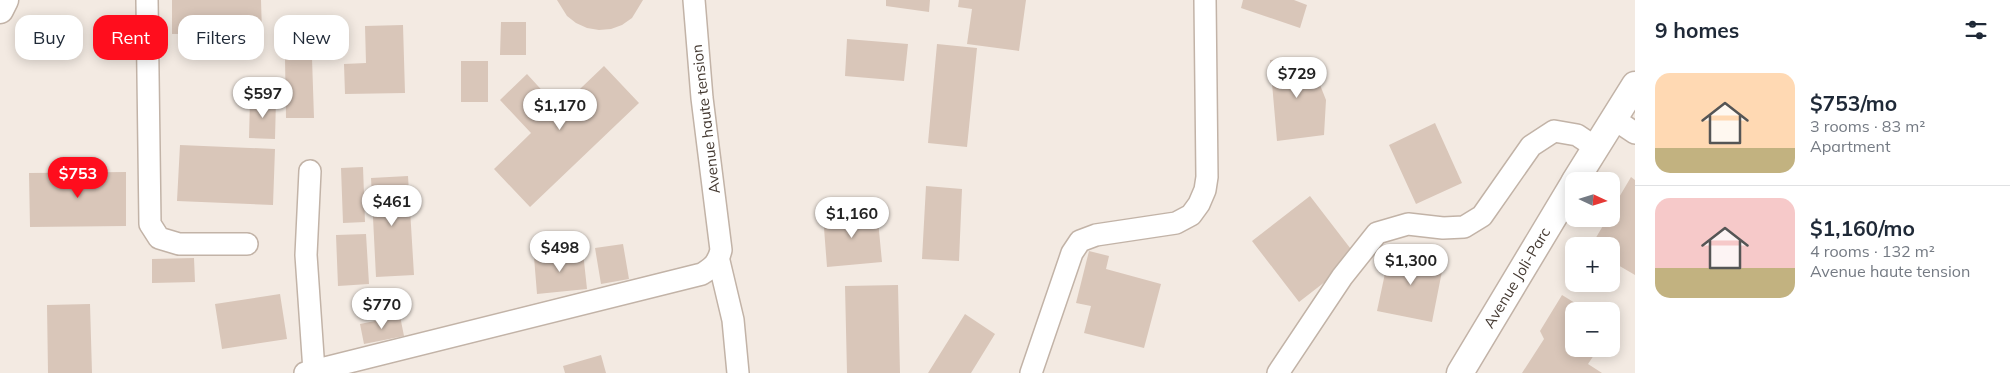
<!DOCTYPE html>
<meta charset="utf-8">
<style>
body{margin:0;font-family:Mulish,sans-serif;background:#f2f2f3;color:#1f2937;height:100vh;display:flex;flex-direction:column;font-size:19px;white-space:nowrap}
*{box-sizing:border-box;margin:0}
p{font-size:16px;color:#747a83}
.icon{flex:none;width:28px;height:28px;fill:none;stroke:currentColor;stroke-width:2;stroke-linecap:round;stroke-linejoin:round}
.map{position:relative;flex:1;overflow:hidden}
.details{display:flex;flex-direction:column;background:#fff;width:375px}
.details>*{flex:none}
.banner{position:absolute;left:15px;top:15px;width:475px;height:45px;display:flex;gap:10px}
.needle{width:32px;rotate:94deg}
.fabs{position:absolute;left:1565px;top:172px;display:grid;gap:10px}
.fabs a{display:grid;place-items:center;width:55px;height:55px;border-radius:10px;background:#fff;box-shadow:0 2px 12px #0003;font-size:25px}
.price{position:absolute;translate:-50% -42px;padding:0 11px;border-radius:18px;background:#fff;color:#222;font-size:16px;line-height:32px;filter:drop-shadow(0 1px 2px #0008)}
.price::after{content:'';position:absolute;left:50%;top:30px;width:15px;height:11px;margin-left:-8px;background:inherit;clip-path:polygon(0 0,100% 0,50% 100%)}
.price.on{background:#ff0d1d;color:#fff}
ul{padding:0;list-style:none}
li{display:flex;align-items:center;gap:15px;height:125px;padding:0 20px}
li+li{border-top:1px solid #e0e1e3}
li span{display:grid;place-items:center;flex:none;width:140px;height:100px;border-radius:15px;color:#555}
li>.icon{margin-inline-start:auto}
span .icon{width:60px;height:60px;fill:#fffc;stroke-width:1}
li b{font-size:21px}
h2{display:flex;justify-content:space-between;align-items:center;height:60px;padding:0 20px;font-size:21px}
.pill{padding:0 18px;border-radius:15px;background:#fff;box-shadow:0 2px 12px #0003;font-size:18px;line-height:45px}
.pill.on{background:#ff0d1d;color:#fff}
main{display:flex;flex:1;min-height:0}
.map>svg:first-child{display:block}
.building{fill:#d9c6b9}
.lines{fill:none;stroke-linecap:round;stroke-linejoin:round}
.minor-casing{stroke:#c2b3a7;stroke-width:24}
.tertiary-casing{stroke:#c2b3a7;stroke-width:29}
.minor{stroke:#fff;stroke-width:21}
.tertiary{stroke:#fff;stroke-width:26}
.labels{text-anchor:middle;stroke-width:4;stroke-linejoin:round;paint-order:stroke}
.street-label{font-size:15px;fill:#453a32;stroke:#fff}
</style>
<main>
<div class="map">
<svg width="1635" height="373" viewBox="0 0 1635 373">
<rect width="100%" height="100%" fill="#f3eae2"/>
<path class="building" d="M172 0H261L262 33 172 34Z
M557 0H643L632 18 622 25 611 29 599 30 587 28 576 23 567 16Z
M886 0H930L929 12 886 6Z
M959 0H1026L1019 51 967 44 972 9 958 7Z
M1243 0H1294L1307 5 1300 28 1241 8Z
M501 22H526V55H500Z
M403 25 405 93 345 94 344 64 366 63 365 26Z
M847 39 908 44 904 81 845 76Z
M937 44 977 48 967 147 928 143Z
M1309 57 1326 100 1324 135 1277 141 1270 60Z
M312 58 314 118H286L285 59Z
M461 61H488V102H461Z
M604 66 639 103 530 207 494 169 531 133 500 100 527 74 559 109Z
M250 99H276L275 139 249 138Z
M1435 123 1462 183 1416 204 1389 145Z
M180 145 275 149 273 205 177 201Z
M363 167 365 222 343 223 341 168Z
M126 172V226L30 227 29 173Z
M408 176 414 275 376 277 371 178Z
M1631 177 1635 180V275L1611 261V246H1591L1607 219H1611V211Z
M926 186 962 189 959 261 922 259Z
M1310 196 1357 257 1299 302 1252 241Z
M877 210 882 262 827 267 823 215Z
M366 234 369 284 338 286 336 235Z
M623 244 629 279 601 284 595 248Z
M1390 250 1444 261 1432 322 1377 311Z
M1089 251 1109 256 1106 269 1161 284 1144 348 1084 333 1091 306 1076 303Z
M583 252 587 289 537 294 534 257Z
M194 258 195 282 152 283V259Z
M898 285 900 373H847L845 286Z
M280 294 287 339 222 349 215 304Z
M1562 295 1588 311H1574V349H1598L1588 364 1602 373H1522L1544 339 1540 331Z
M90 304 92 373H48L47 305Z
M965 314 995 334 971 373H928Z
M400 316 404 336 364 344 360 324Z
M601 355 606 373H565L563 366Z"/>
<g class="lines">
<defs>
<path id="minor" d="M147 0 150 224 159 238 179 244H247
M1614 119 1635 133
M310 171 306 255 314 371
M719 261 733 320 738 373
M305 373 702 274C713 267 718 263 721 250L702 98 694 0
M1031 373 1072 253 1080 241 1096 235 1176 223 1191 215 1199 204 1205 190 1207 177 1205 0
M1278 373 1342 277 1377 233 1408 224 1443 228 1464 227 1482 216 1531 146 1554 131 1577 135 1595 147"/>
<g id="tertiary">
<path d="M0 10 5 0"/>
<path d="M1575 181 1635 85"/>
<path id="s1" d="M1460 373 1574 183"/>
</g>
</defs>
<use href="#minor" class="minor-casing"/>
<use href="#tertiary" class="tertiary-casing"/>
<use href="#minor" class="minor"/>
<use href="#tertiary" class="tertiary"/>
</g>
<g class="labels">
<g class="street-label">
<text transform="translate(706 119) rotate(-97)" y="5">Avenue haute tension</text>
<text dy="5" stroke="none"><textPath href="#s1" startOffset="111">Avenue Joli-Parc</textPath></text>
</g>
</g>
</svg>
<div class="fabs">
<a><svg class="needle" viewBox="-14 -14 28 28"><path d="M0-13l5 13h-10z" fill="#e53935"/><path d="M0 13l5-13h-10z" fill="#747a83"/></svg></a>
<a>+</a>
<a>−</a>
</div>
<b class="price" style="left:1297px;top:99px">$729</b>
<b class="price" style="left:263px;top:119px">$597</b>
<b class="price" style="left:560px;top:131px">$1,170</b>
<b class="price on" style="left:78px;top:199px">$753</b>
<b class="price" style="left:392px;top:227px">$461</b>
<b class="price" style="left:852px;top:239px">$1,160</b>
<b class="price" style="left:560px;top:273px">$498</b>
<b class="price" style="left:1411px;top:286px">$1,300</b>
<b class="price" style="left:382px;top:330px">$770</b>
<div class="banner">
<a class="pill">Buy</a>
<a class="pill on">Rent</a>
<a class="pill">Filters</a>
<a class="pill">New</a>
</div>
</div>
<section class="details">
<h2>9 homes<svg class="icon" aria-label="filters" viewBox="0 0 24 24"><path d="M4 7h16M4 17h16"/><circle cx="9" cy="7" r="2"/><circle cx="15" cy="17" r="2"/></svg></h2>
<ul>
<li><span style="background:linear-gradient(#ffd9b3 75%,#c2b280 0)"><svg class="icon" aria-label="home" viewBox="0 0 24 24"><path d="M3 11l9-7 9 7M6 9v11h12V9"/></svg></span><div><b>$753/mo</b><p>3 rooms · 83 m²</p><p>Apartment</p></div></li>
<li><span style="background:linear-gradient(#f6c9c9 70%,#c2b280 0)"><svg class="icon" aria-label="home" viewBox="0 0 24 24"><path d="M3 11l9-7 9 7M6 9v11h12V9"/></svg></span><div><b>$1,160/mo</b><p>4 rooms · 132 m²</p><p>Avenue haute tension</p></div></li>
</ul>
</section>
</main>
